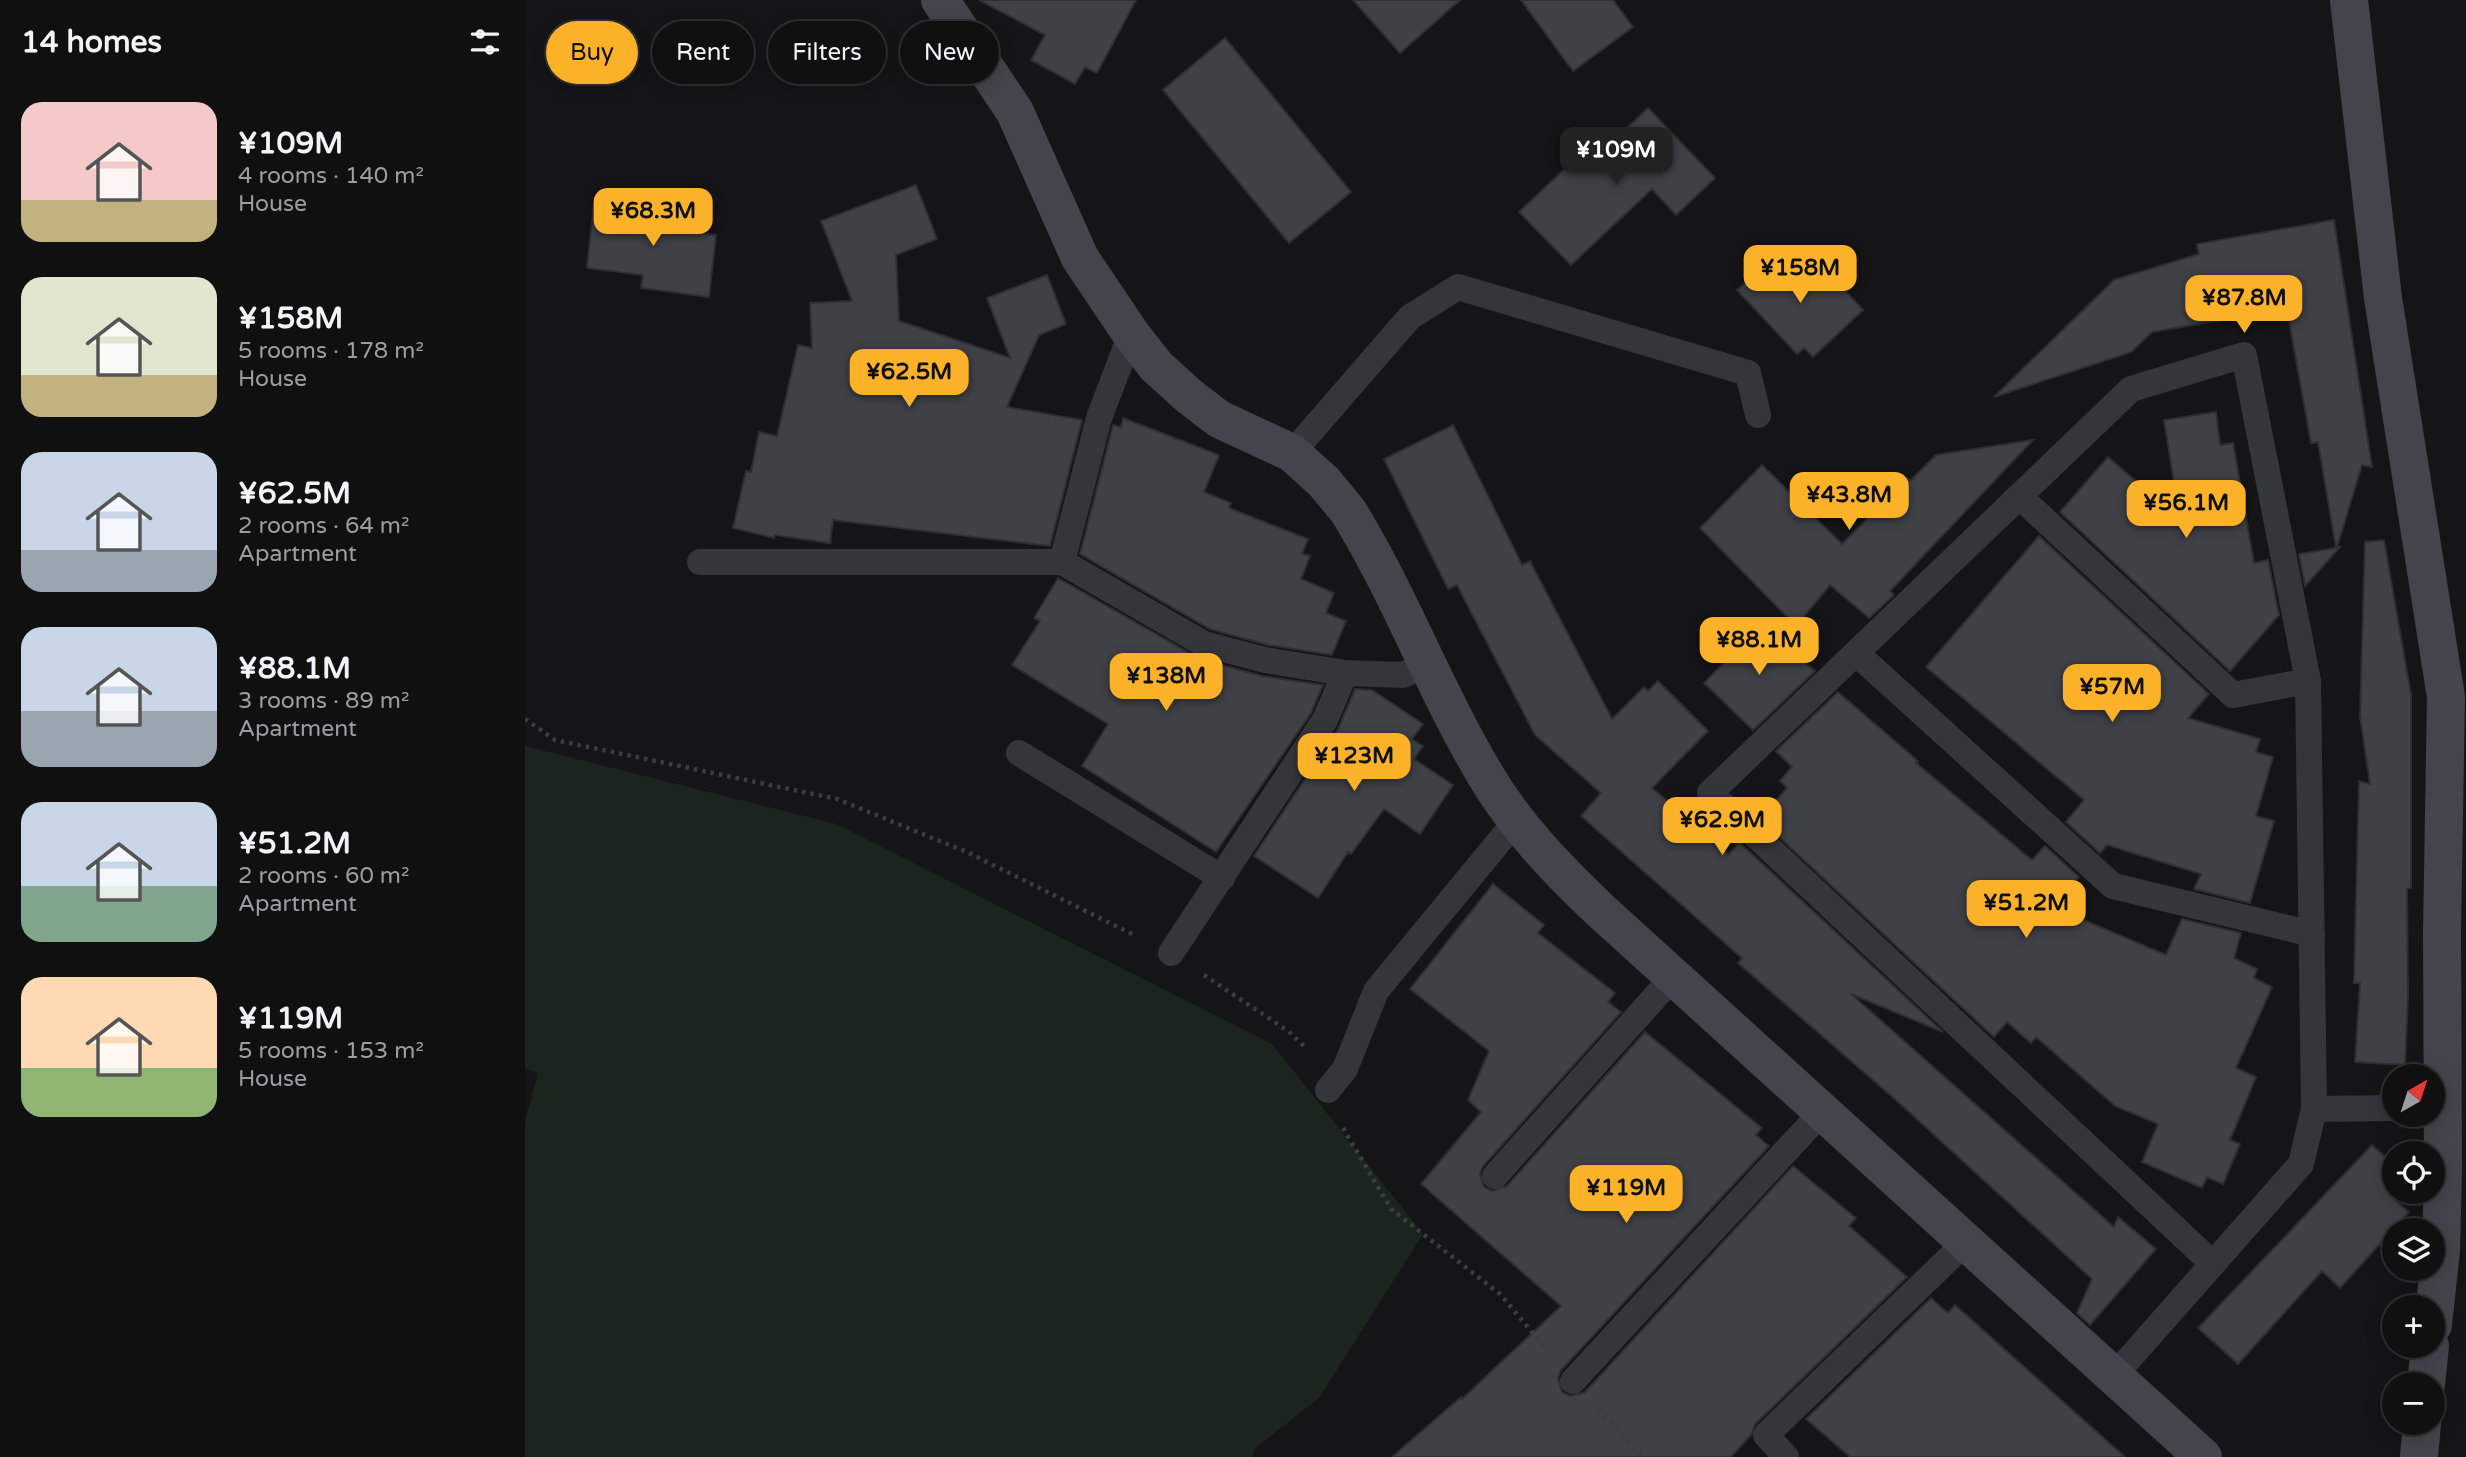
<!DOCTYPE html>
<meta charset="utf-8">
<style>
body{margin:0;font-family:"Varela Round",sans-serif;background:#1e1e1f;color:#f1f3f6;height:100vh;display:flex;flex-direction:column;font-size:26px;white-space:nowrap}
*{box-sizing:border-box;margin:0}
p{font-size:23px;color:#9c9d9f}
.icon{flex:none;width:38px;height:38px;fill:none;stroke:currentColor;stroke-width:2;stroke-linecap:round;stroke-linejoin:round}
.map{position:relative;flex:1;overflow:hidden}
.side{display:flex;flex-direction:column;background:#101011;width:525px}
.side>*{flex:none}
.banner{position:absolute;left:21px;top:21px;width:665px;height:63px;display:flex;gap:14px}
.needle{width:46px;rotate:39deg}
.buttons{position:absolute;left:1857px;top:1064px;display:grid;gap:14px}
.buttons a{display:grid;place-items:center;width:63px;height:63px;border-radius:50%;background:#101011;box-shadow:0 4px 18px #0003,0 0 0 2px #303031;font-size:35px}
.price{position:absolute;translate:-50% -60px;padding:0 16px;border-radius:14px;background:#fbb228;color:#111;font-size:23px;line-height:46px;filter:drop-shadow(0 2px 4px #0008)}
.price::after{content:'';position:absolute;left:50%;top:42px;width:21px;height:16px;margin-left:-10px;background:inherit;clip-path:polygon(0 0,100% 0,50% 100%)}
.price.active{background:#222;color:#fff}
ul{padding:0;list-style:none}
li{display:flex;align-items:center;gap:21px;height:175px;padding:0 21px}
li span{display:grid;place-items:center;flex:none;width:196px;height:140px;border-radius:21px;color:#555}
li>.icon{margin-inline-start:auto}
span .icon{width:84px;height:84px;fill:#fffc;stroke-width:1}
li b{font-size:30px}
h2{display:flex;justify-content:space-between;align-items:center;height:84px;padding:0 21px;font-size:30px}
.tag{padding:0 24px;border-radius:32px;background:#101011;box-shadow:0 4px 18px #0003,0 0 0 2px #303031;font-size:24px;line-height:63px}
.tag.active{background:#fbb228;color:#111}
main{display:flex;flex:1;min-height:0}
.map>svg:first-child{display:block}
.green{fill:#1c251d}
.building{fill:#404147;stroke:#2e2e33;stroke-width:2}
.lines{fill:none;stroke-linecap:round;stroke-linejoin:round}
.path{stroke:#3b3d43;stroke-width:4.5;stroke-dasharray:3.5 5;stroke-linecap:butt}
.lane{stroke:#35363c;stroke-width:26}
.secondary{stroke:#43454c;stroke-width:38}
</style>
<main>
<section class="side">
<h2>14 homes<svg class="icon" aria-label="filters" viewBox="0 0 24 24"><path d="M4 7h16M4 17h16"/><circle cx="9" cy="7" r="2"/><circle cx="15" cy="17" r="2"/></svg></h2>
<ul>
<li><span style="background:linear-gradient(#f6c9c9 70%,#c2b280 0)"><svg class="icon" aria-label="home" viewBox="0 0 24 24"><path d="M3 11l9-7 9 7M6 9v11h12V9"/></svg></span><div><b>¥109M</b><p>4 rooms · 140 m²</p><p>House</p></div></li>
<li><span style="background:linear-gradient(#dfe7d0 70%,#c2b280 0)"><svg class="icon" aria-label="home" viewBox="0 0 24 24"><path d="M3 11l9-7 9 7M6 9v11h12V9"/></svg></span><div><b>¥158M</b><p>5 rooms · 178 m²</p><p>House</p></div></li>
<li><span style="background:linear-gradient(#c9d6e8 70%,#9aa5b1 0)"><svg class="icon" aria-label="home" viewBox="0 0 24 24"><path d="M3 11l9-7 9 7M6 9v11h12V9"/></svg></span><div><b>¥62.5M</b><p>2 rooms · 64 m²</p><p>Apartment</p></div></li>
<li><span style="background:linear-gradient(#c9d6e8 60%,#9aa5b1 0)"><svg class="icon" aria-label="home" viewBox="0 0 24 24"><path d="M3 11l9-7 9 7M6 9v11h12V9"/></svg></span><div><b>¥88.1M</b><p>3 rooms · 89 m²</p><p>Apartment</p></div></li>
<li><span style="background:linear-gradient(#c9d6e8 60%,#7fa58c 0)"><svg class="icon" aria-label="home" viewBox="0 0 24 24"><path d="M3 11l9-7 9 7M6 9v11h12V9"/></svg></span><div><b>¥51.2M</b><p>2 rooms · 60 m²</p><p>Apartment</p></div></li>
<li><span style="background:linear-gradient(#ffd9b3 65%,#8fb573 0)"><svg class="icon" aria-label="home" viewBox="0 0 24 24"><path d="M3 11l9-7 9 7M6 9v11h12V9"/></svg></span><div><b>¥119M</b><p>5 rooms · 153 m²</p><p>House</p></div></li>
</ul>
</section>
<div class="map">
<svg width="1941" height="1457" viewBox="0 0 1941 1457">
<rect width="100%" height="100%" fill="#151517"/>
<path class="green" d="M0 746 311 824 747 1044 898 1234 794 1398 730 1448 727 1457H0V1122L13 1073 0 1068Z"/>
<path class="building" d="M454 0H611L572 73 560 67 550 84 506 60 520 35Z
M828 0H935L875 53Z
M996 0H1088L1108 27 1048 71Z
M700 38 826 192 764 243 638 90Z
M1123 108 1190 178 1151 215 1127 189 1046 265 994 212 1048 161 1057 171Z
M391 185 412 239 371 255 374 321 485 358 462 298 522 275 541 324 514 335 482 407 557 420 525 546 308 520 305 543 250 535 249 538 208 528 221 471 226 472 234 432 252 436 273 345 287 348 285 303 327 301 296 221Z
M69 202 181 216 179 234 191 235 184 297 116 288 118 275 62 268Z
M1809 220 1847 467 1837 465 1812 547H1815L1780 586 1774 554 1811 548 1793 442 1786 443 1762 309 1627 332 1606 352 1469 397 1589 280 1674 254 1672 244Z
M1255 251 1287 285 1302 271 1338 310 1288 357 1279 348 1272 354 1212 290Z
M1691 412 1695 445 1708 443 1729 563 1743 560 1754 615 1705 671 1535 512 1583 457 1655 519 1639 420Z
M598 418 694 455 679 492 706 503 704 508 783 539 777 554 785 556 776 579 809 593 801 613 821 621 807 655 743 645 685 629 555 554 588 425 596 427Z
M928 425 997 565 1005 561 1087 719 1119 687 1123 691 1133 681 1183 731 1127 788 1204 854 1214 842 1418 1032 1326 994 1589 1227 1593 1217 1631 1249 1565 1325 1552 1313 1567 1279 1371 1100 1213 963 1217 958 1056 816 1076 793 1010 735 932 585 923 589 859 459Z
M1508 440 1365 591 1369 595 1344 618 1305 585 1271 626 1175 528 1237 465 1317 544 1382 478 1385 481 1411 455Z
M1514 536 1684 694 1663 718 1735 739 1731 752 1748 757 1731 816 1749 821 1725 903 1669 889 1676 874 1582 845 1575 853 1541 822 1559 800 1401 667Z
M1859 540 1886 695V888L1882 889 1883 996 1880 1065 1830 1062 1835 983H1829L1834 781 1845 784 1835 716 1840 542Z
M533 578 675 659 737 676 798 685 786 713 691 852 557 766 583 724 487 665 515 621 509 618Z
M1236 625 1290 671 1228 730 1179 683Z
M830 689 847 690 898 724 887 739 898 746 889 759 928 785 895 834 859 809 826 854 823 852 793 898 729 856 813 729Z
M1313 692 1393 761 1391 763 1507 860 1520 846 1554 877 1528 907 1641 955 1657 919 1716 933 1709 958 1732 969 1729 978 1747 987 1711 1068 1731 1077 1705 1140 1715 1144 1698 1184 1682 1177 1677 1188 1617 1162 1633 1124 1590 1106 1511 1037 1506 1043 1482 1022 1469 1037 1235 819 1262 788 1255 781 1267 767 1251 751Z
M968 884 1019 925 1013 933 1090 993 1083 1002 1096 1012 958 1166 955 1173 959 1187 967 1191 982 1186 1120 1032 1237 1128 1231 1135 1244 1146 1036 1370 1033 1378 1037 1392 1045 1396 1060 1392 1268 1166 1331 1218 1324 1226 1382 1277 1230 1424 1226 1435 1206 1457H867L936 1397 937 1399 1036 1306 896 1184 956 1112 943 1100 964 1051 885 989Z
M1847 1145 1869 1165V1199L1884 1212 1815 1288 1797 1271 1713 1364 1673 1328Z
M1406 1298 1423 1313 1430 1305 1600 1457H1325L1281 1419Z"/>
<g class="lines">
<path class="path" d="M0 719 30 740 312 799 444 853 611 936
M679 975 763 1031 782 1049
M818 1128 866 1209 975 1294 1022 1350
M1074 1409 1117 1457"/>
<path class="lane" d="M767 453 885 317 933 287 1223 373 1233 415
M1494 496 1708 695 1783 681
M175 562H537L679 644 740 660 820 673 878 675 901 665
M537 562 574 418 606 334
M1331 653 1588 886 1787 934
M494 753 697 878
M646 953 800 720 820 673
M803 1090 820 1069 851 991 991 821
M1789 1109 1869 1108
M970 1176 1148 977
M1588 1377 1776 1164 1789 1109 1783 681 1719 355 1606 389 1185 793 1686 1262
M1048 1381 1299 1110
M1261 1457 1241 1435 1440 1243"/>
<path class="secondary" d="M415 0 490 112 555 258 606 334 631 366 664 396 694 419 767 453 799 482 823 511C875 595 910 691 961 776 991 827 1033 870 1075 910L1678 1457
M1824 0 1858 298 1921 697 1917 931 1918 1169 1916 1250 1908 1325
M1901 1384 1905 1346
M1894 1457 1897 1423"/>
</g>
</svg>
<div class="buttons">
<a><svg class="needle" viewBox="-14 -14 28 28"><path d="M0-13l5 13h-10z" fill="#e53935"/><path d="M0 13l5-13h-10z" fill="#9c9d9f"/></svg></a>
<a><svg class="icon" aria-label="locate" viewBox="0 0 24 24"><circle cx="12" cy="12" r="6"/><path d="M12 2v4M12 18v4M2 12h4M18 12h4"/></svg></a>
<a><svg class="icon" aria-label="layers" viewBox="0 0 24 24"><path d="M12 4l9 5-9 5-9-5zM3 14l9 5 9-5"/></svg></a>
<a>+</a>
<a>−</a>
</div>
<b class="price active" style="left:1091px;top:187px">¥109M</b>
<b class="price" style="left:128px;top:248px">¥68.3M</b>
<b class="price" style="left:1275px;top:305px">¥158M</b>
<b class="price" style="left:1719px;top:335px">¥87.8M</b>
<b class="price" style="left:384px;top:409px">¥62.5M</b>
<b class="price" style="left:1324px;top:532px">¥43.8M</b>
<b class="price" style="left:1661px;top:540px">¥56.1M</b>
<b class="price" style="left:1234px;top:677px">¥88.1M</b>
<b class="price" style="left:641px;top:713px">¥138M</b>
<b class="price" style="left:1587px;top:724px">¥57M</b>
<b class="price" style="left:829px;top:793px">¥123M</b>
<b class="price" style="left:1197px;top:857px">¥62.9M</b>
<b class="price" style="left:1501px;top:940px">¥51.2M</b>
<b class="price" style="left:1101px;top:1225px">¥119M</b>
<div class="banner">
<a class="tag active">Buy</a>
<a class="tag">Rent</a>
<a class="tag">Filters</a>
<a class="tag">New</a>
</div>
</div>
</main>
